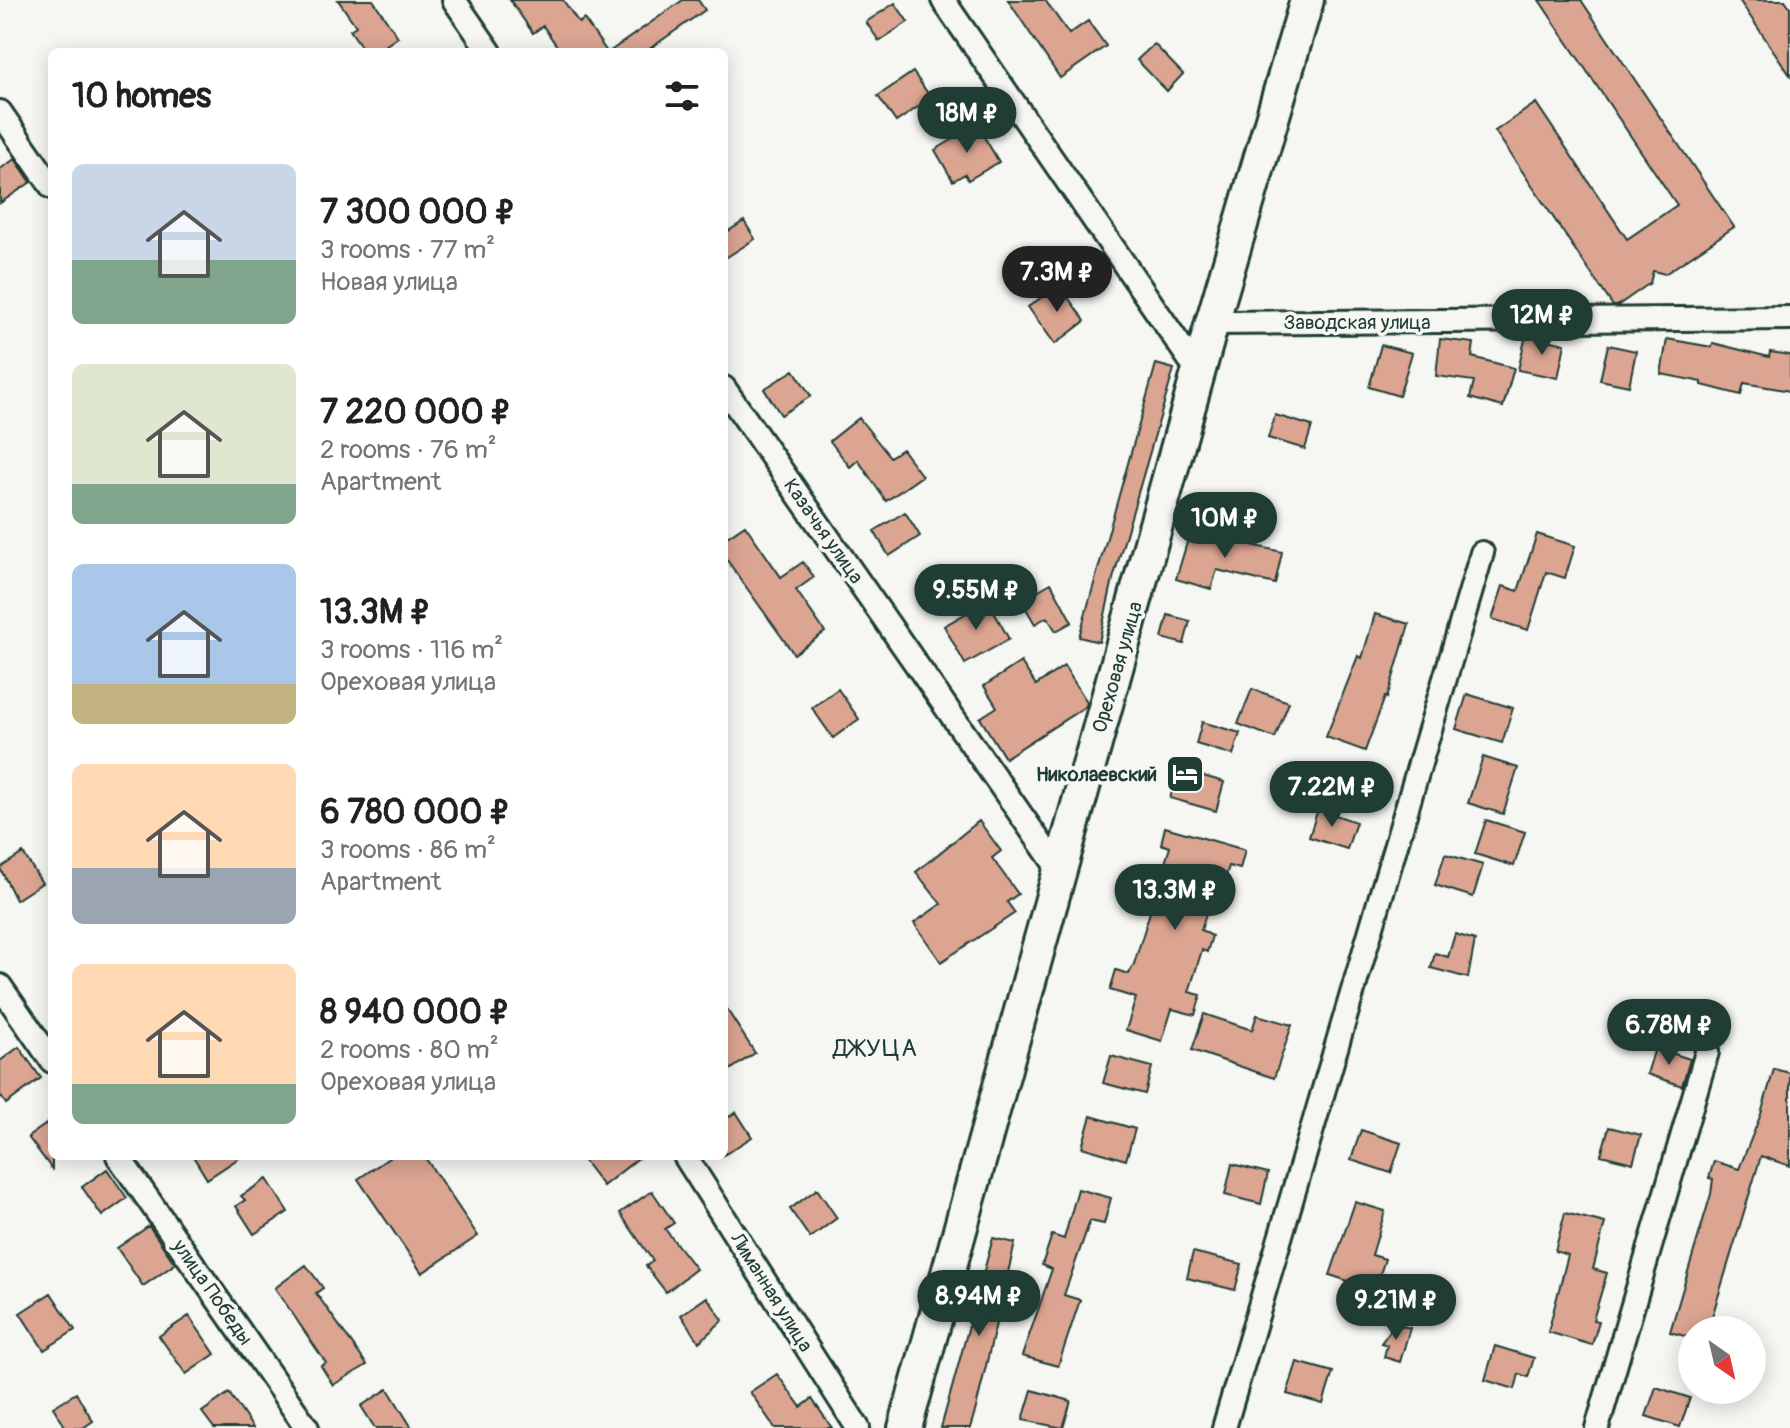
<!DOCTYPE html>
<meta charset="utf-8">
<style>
body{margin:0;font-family:Pangolin,sans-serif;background:#f6f6f6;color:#202124;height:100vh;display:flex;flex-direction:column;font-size:30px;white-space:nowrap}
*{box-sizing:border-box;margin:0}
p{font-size:26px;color:#757577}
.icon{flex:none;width:44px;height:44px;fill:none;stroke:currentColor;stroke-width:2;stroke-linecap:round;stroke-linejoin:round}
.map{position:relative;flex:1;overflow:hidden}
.sheet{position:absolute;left:48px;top:48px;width:680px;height:1112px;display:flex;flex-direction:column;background:#fff;border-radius:12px;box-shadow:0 4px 20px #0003}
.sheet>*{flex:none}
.needle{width:52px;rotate:146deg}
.buttons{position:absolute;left:1678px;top:1316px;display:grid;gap:16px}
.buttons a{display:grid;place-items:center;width:88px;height:88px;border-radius:50%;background:#fff;box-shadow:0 4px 20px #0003;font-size:40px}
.price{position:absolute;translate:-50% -68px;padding:0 18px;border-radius:28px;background:#1f3d34;color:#fff;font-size:26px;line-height:52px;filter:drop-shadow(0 2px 4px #0008)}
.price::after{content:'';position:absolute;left:50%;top:48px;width:24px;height:18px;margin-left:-12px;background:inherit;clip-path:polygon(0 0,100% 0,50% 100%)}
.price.current{background:#222;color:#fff}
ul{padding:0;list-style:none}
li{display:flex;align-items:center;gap:24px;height:200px;padding:0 24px}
li span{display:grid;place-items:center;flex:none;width:224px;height:160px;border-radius:12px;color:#555}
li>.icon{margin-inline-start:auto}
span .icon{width:96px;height:96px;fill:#fffc;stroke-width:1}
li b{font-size:34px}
h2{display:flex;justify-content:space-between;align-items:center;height:96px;padding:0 24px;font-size:34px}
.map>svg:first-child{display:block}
.building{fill:#dca592;stroke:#1f3d34;stroke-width:2}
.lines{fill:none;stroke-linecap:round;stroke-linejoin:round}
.street-casing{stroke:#1f3d34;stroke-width:28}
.secondary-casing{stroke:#1f3d34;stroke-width:38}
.street{stroke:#f6f6f2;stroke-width:22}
.secondary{stroke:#f6f6f2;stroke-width:32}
.labels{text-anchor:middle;stroke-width:7;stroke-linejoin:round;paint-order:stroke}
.street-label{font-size:20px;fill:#1f3d34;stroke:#f6f6f2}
.poi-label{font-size:20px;font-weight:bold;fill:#1f3d34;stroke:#f6f6f2;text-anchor:end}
.quarter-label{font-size:24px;letter-spacing:2px;fill:#1f3d34;stroke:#f6f6f2}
</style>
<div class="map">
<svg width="1790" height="1428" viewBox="0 0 1790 1428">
<rect width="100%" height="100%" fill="#f6f6f2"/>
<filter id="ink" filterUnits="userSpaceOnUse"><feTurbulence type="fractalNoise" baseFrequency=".0125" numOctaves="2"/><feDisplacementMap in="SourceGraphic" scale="16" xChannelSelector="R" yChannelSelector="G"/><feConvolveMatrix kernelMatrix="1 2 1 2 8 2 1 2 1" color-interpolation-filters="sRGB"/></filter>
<g filter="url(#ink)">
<path class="building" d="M338 0H373L398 37 376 52H365L350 30 356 26Z
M510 0H563L579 23 584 19 607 52H561L543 26 533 33Z
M683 0H698L705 10 645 52H609Z
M1008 0H1045L1069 34 1088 21 1106 46 1060 78Z
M1539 0H1581L1734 227 1665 274 1653 271 1650 283 1617 306H1613L1495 131 1536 103 1627 239 1677 205Z
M1739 0H1785L1790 7V75Z
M895 3 908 22 879 41 866 22Z
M1154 44 1183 74 1167 91 1137 60Z
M913 72 931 98 896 122 878 96Z
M977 125 999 162 968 180 965 174 953 181 935 150Z
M15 159 31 182 0 203V169Z
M744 221 755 239 724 259V234Z
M1059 285 1085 321 1055 344 1028 307Z
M1526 335 1565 344 1558 378 1518 370Z
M1440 339 1474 343 1472 357 1514 368 1503 407 1470 398 1474 381 1436 376Z
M1667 339 1712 347 1713 343 1769 357 1770 352 1790 355V391L1744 383 1741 395 1702 385V382L1661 374Z
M1381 345 1412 353 1399 396 1369 387Z
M1608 345 1636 351 1629 386 1600 380Z
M1156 364 1174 369 1113 579 1099 642 1079 637Z
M794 370 811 396 781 415 764 389Z
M1275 415 1312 426 1305 449 1268 438Z
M859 418 890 457 902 449 922 476 886 501 858 460 850 467 830 441Z
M905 512 920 536 889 556 874 531Z
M745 525 781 577 803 562 814 577 796 590 825 632 794 654 724 556V539Z
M1192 526 1227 539 1282 552 1275 584 1217 570 1211 589 1176 579Z
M1537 534 1575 546 1565 578 1546 572 1528 630 1492 619 1503 586 1518 591Z
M1051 583 1072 622 1056 631 1047 617 1035 624 1021 600Z
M988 601 1009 639 965 664 944 626Z
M1375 614 1409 624 1387 698 1385 697 1365 751 1326 737 1358 656 1362 658Z
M1168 615 1190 621 1184 644 1162 638Z
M1021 662 1036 685 1064 666 1087 702 1086 706 1005 758 980 718 997 707 984 686Z
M838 689 859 719 833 738 812 708Z
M1252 689 1289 702 1275 738 1238 724Z
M1467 694 1513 708 1502 743 1456 729Z
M1202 722 1240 733 1233 755 1196 744Z
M1483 757 1518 768 1503 814 1468 803Z
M1179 769 1224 782 1216 811 1170 798Z
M1318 809 1356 822 1347 849 1309 837Z
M1486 820 1525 832 1514 866 1475 854Z
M979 821 1001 851 992 858 1018 894 1007 902 1015 913 941 962 914 923 941 904 916 872Z
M1165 827 1245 850 1240 869 1229 866 1225 879 1218 876 1201 930 1212 936 1207 952 1202 950 1189 992 1201 995 1195 1015 1172 1009 1162 1041 1126 1030 1136 998 1110 990 1116 970 1129 974 1134 964 1170 847 1161 844Z
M23 853 42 883 16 900 0 868Z
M1445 854 1483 865 1473 897 1435 885Z
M1455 934 1475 940 1468 978 1431 968 1435 953 1448 957Z
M724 1005 755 1053 724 1074Z
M1204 1014 1252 1030 1257 1015 1292 1025 1274 1078 1192 1050Z
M19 1047 41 1078 6 1104 0 1095V1061Z
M1655 1048 1690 1059 1682 1086 1647 1074Z
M1111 1056 1152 1067 1145 1094 1103 1083Z
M1774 1069 1790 1073V1166L1761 1156 1708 1330H1692V1338L1670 1332 1711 1194 1713 1179 1709 1178 1714 1161 1739 1169 1761 1114Z
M736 1112 752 1137 724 1155V1120Z
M1091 1116 1135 1129 1126 1160 1082 1147Z
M52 1120V1169L28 1137Z
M1609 1127 1641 1135 1633 1163 1601 1155Z
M1361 1130 1401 1143 1391 1173 1351 1160Z
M193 1156H242L207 1179Z
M392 1156H424L478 1236 422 1273 358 1179Z
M580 1156H641L603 1186Z
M1232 1164 1268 1173 1261 1204 1225 1195Z
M107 1169 127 1198 102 1216 82 1187Z
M267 1179 288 1212 254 1234 236 1206 245 1200 241 1196Z
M817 1189 837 1218 810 1238 790 1209Z
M1078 1189 1111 1198 1104 1224 1090 1221 1064 1295 1080 1300 1058 1366 1022 1356 1052 1269 1042 1265 1052 1235 1064 1239Z
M652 1191 674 1223 665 1229 696 1269 666 1292 646 1266 653 1261 620 1213Z
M1355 1202 1385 1211 1372 1255 1385 1259 1375 1290 1330 1275Z
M1565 1213 1605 1223 1593 1269 1607 1273 1593 1320 1599 1321 1592 1345 1548 1332 1568 1255 1555 1251Z
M149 1226 175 1264 143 1286 117 1248Z
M993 1238 1015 1243 976 1408 970 1428H941Z
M1193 1252 1242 1264 1235 1290 1187 1278Z
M306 1265 323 1288 316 1293 367 1365 333 1385 321 1366 326 1363 275 1288Z
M51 1293 75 1330 44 1350 20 1313Z
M707 1297 723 1320 699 1342 681 1315Z
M189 1316 215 1354 186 1374 159 1336Z
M1395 1324 1410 1328 1400 1362 1384 1357 1387 1345 1381 1343Z
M1495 1346 1534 1358 1528 1377 1519 1374 1515 1389 1485 1380Z
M1297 1362 1333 1372 1323 1404 1287 1394Z
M777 1374 801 1407 812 1399 832 1428H775L750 1392Z
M1656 1387 1690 1398 1680 1427 1646 1416Z
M388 1389 412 1428H375L361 1406Z
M1032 1390 1071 1401 1063 1428 1023 1420Z
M76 1393 93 1421 83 1428H66L53 1407Z
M229 1393 253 1428H214L202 1412Z"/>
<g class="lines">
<defs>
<path id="street" d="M454 0 490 52
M943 0 1199 373
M0 112 52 187
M1212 323 1790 318
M724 388 1060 871
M0 986 52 1061
M118 1156 307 1428
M685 1156 858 1428
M1224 1428 1482 553
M1597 1428 1707 1052"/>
<path id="secondary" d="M905 1428 1212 323 1307 0"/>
</defs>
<use href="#street" class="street-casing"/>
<use href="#secondary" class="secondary-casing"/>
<use href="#street" class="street"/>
<use href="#secondary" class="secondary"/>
</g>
</g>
<defs>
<symbol id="hotel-square" viewBox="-11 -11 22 22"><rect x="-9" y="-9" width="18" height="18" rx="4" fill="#1f3d34" stroke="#f6f6f2"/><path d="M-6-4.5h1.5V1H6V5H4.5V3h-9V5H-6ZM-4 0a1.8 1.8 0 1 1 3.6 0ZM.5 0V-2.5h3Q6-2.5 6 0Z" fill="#fff"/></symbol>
</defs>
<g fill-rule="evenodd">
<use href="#hotel-square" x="1163" y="752" width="44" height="44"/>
</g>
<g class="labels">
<g class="street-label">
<text x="1357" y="329">Заводская улица</text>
<text transform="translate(824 531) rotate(55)" y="7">Казачья улица</text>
<text transform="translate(1117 667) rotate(-74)" y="7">Ореховая улица</text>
<text transform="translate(213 1292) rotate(55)" y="7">улица Победы</text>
<text transform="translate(772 1292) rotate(58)" y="7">Лиманная улица</text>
</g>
<g class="poi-label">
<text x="1157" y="781">Николаевский</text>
</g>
<g class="quarter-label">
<text x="876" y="1056">ДЖУЦА</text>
</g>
</g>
</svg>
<div class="buttons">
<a><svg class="needle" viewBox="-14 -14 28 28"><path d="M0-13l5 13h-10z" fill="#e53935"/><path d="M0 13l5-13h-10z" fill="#757577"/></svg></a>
</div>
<b class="price" style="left:967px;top:155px">18M ₽</b>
<b class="price current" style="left:1057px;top:314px">7.3M ₽</b>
<b class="price" style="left:1542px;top:357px">12M ₽</b>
<b class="price" style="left:1225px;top:560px">10M ₽</b>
<b class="price" style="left:976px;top:632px">9.55M ₽</b>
<b class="price" style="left:1332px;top:829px">7.22M ₽</b>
<b class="price" style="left:1175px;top:932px">13.3M ₽</b>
<b class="price" style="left:1669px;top:1067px">6.78M ₽</b>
<b class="price" style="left:979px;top:1338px">8.94M ₽</b>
<b class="price" style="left:1396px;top:1342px">9.21M ₽</b>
<section class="sheet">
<h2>10 homes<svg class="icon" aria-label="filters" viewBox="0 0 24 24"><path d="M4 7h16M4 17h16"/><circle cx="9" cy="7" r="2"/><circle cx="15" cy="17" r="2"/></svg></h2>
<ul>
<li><span style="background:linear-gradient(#c9d6e8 60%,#7fa58c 0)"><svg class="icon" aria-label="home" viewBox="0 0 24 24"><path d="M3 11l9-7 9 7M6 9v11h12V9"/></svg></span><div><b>7 300 000 ₽</b><p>3 rooms · 77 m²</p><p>Новая улица</p></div></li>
<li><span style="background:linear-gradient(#dfe7d0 75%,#7fa58c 0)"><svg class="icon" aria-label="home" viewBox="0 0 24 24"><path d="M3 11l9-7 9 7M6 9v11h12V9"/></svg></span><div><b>7 220 000 ₽</b><p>2 rooms · 76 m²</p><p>Apartment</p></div></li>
<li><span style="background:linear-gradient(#a9c7e8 75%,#c2b280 0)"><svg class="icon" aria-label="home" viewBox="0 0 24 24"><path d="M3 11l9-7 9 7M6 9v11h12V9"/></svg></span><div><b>13.3M ₽</b><p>3 rooms · 116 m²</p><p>Ореховая улица</p></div></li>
<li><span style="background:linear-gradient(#ffd9b3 65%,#9aa5b1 0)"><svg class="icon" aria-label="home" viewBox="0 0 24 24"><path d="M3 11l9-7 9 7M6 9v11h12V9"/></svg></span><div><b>6 780 000 ₽</b><p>3 rooms · 86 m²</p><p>Apartment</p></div></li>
<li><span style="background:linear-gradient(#ffd9b3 75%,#7fa58c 0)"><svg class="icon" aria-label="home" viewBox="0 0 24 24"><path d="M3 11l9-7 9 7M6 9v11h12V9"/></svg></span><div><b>8 940 000 ₽</b><p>2 rooms · 80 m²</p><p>Ореховая улица</p></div></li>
</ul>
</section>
</div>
